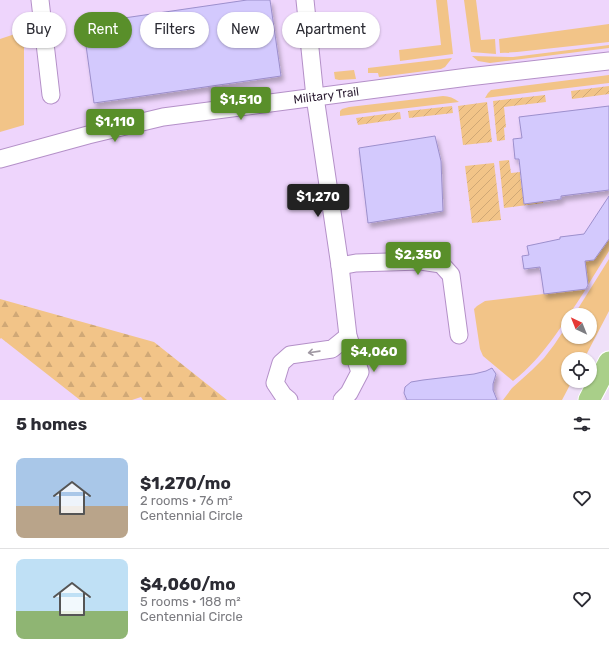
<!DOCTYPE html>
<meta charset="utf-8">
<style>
body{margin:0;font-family:Rubik,sans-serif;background:#f2f2f3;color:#2b2b33;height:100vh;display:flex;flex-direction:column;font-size:15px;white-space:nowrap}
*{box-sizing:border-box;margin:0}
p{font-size:13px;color:#7c7c81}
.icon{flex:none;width:22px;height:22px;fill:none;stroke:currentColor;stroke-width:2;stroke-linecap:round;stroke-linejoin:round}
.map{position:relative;height:400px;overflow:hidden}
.sheet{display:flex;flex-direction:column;background:#fff;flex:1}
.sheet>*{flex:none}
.hud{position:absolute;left:12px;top:12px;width:400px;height:36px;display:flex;gap:8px}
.needle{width:26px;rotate:317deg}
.buttons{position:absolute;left:561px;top:308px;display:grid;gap:8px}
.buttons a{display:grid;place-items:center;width:36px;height:36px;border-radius:50%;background:#fff;box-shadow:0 1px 3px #0004;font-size:20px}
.price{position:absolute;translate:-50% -34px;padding:0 9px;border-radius:4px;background:#598f2a;color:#fff;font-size:13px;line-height:26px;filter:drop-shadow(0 1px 2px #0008)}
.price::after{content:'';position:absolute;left:50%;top:24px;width:12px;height:9px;margin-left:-6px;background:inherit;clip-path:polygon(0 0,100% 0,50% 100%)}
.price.current{background:#222;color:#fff}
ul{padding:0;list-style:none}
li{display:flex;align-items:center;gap:12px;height:100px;padding:0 16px}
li+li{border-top:1px solid #e1e1e2}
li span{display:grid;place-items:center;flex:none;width:112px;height:80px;border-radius:8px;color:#555}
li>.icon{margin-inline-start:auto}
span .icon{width:48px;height:48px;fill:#fffc;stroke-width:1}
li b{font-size:17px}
h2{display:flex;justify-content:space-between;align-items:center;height:48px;padding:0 16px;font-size:17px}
.chip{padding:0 14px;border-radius:18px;background:#fff;box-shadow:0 1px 3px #0004;font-size:14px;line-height:36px}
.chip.current{background:#598f2a;color:#fff}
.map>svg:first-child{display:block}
.built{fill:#eed5fc;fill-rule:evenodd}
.grass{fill:#f2c488}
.forest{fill:url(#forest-firs)}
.garden{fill:url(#garden-furrows)}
.building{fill:#d3c9fd;stroke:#9c8fcc;filter:url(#shadow)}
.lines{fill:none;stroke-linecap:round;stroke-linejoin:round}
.minor-casing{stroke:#b490c8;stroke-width:19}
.major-casing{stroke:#fff;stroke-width:23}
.minor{stroke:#fff;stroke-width:17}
.major{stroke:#a9cf89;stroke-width:21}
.oneway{stroke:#a099a3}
.labels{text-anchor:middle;stroke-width:4;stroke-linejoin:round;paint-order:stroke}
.street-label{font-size:12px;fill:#2c1d33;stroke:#efe0f8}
</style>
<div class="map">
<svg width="609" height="400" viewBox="0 0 609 400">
<defs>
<pattern id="forest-firs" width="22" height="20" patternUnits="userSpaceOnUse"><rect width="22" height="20" fill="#f2c488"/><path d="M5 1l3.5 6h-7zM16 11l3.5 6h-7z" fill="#d0a876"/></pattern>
<pattern id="garden-furrows" width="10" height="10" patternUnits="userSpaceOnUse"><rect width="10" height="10" fill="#f2c488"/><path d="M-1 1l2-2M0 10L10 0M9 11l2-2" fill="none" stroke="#d0a876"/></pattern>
<filter id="shadow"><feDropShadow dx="2.5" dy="4.5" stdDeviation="2" flood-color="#0004"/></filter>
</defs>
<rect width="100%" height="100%" fill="#efe0f8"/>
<path class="built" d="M0 0H609V311L584 359H568V381H572L562 400H0ZM568 315H590V337H568Z"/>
<path class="grass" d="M436 0H447L453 54 400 61 399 50 441 45Z
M464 0H476L481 40 495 39 496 54 471 52Z
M609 24V42L517 52 500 53 499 39Z
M24 31V125L0 132V39Z
M609 45V48L490 63 478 61 472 56 513 57Z
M452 58 445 67 441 69 379 77 378 73H368V68Z
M354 70 356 79 339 80 335 79 334 72Z
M609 75V83L485 98 488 93 491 90Z
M443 96C449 96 454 98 459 102L340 116V111L342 109 349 107Z
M609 239V251L588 285 585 261 594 260Z
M609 259V311L584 359H568V381H572L562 400H503L512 388 532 370 544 358 554 345 568 324V337H590V315H574Z
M586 289C564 322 545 356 513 381L483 356 480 349 474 309 477 306 485 301Z"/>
<path class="forest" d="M0 299 154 342 227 400H143L141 397 132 400H80L1 338 0 339Z"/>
<path class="garden" d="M609 86V94L572 99 571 91Z
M545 95 546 102 504 107 506 127 504 128 505 140 497 141 493 101Z
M487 102 492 142 463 145 458 106Z
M452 106 453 113 409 118 408 111Z
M400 112 401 119 358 125 356 118Z
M509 160 511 173 530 171 531 174 520 175 524 204 538 202 543 199V203L504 208 499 161Z
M494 163 501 220 472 223 465 166Z"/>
<path class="building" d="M247 0H270L281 76 94 103 83 24Z
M609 106V190L561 196V199L524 204 519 159H515L513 139 522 138 519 117Z
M435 136 441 161 443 211 368 223 359 148Z
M609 196V239L594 260 585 261 588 285 586 289 544 294 540 267 524 269 522 256 529 255 527 246 560 239V237L584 234Z
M492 368 496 374 493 384V390L497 400H407L404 393 405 387 411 382 423 380 474 374 486 371Z"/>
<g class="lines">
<defs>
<g id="minor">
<path d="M40 0 51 95"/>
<path d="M305 0 315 97 340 266 348 336 360 372 349 393 342 400"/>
<path id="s1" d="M0 159 88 135 163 117 468 77 609 61"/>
<path d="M340 266 356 263 421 261 441 264 451 275 459 335"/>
<path d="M289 400 283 395 275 383 281 363 290 355 332 349 348 336"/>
</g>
<path id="major" d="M589 400 609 362"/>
</defs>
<use href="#minor" class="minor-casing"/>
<use href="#major" class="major-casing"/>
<use href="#minor" class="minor"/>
<use href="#major" class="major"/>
</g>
<defs><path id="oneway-shaft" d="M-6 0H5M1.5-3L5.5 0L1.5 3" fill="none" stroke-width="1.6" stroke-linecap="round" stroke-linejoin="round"/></defs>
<use class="oneway" href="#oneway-shaft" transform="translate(314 352) rotate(172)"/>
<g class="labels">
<g class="street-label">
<text dy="4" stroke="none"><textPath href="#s1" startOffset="333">Military Trail</textPath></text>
</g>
</g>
</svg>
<div class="buttons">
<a><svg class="needle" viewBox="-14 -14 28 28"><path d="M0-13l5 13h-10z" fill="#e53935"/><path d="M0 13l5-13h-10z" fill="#7c7c81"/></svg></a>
<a><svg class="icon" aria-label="locate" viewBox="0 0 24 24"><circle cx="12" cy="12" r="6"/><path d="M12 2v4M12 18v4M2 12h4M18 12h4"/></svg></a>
</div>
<b class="price" style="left:241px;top:121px">$1,510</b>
<b class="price" style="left:115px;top:143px">$1,110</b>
<b class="price current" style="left:318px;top:218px">$1,270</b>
<b class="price" style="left:418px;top:276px">$2,350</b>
<b class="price" style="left:374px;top:373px">$4,060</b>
<div class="hud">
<a class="chip">Buy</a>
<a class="chip current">Rent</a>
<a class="chip">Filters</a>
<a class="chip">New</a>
<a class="chip">Apartment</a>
</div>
</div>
<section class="sheet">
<h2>5 homes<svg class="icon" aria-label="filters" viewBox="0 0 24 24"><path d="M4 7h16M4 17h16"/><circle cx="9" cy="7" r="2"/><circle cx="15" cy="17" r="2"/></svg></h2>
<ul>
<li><span style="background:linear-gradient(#a9c7e8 60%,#b9a48a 0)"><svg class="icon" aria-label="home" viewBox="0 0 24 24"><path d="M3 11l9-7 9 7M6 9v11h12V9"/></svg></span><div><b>$1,270/mo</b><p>2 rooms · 76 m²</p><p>Centennial Circle</p></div><svg class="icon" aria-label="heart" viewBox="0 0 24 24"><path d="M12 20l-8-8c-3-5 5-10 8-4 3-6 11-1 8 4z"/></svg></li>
<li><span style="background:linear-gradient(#bfe0f5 65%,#8fb573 0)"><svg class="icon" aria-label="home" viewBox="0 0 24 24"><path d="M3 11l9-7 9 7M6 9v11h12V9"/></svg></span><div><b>$4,060/mo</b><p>5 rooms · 188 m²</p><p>Centennial Circle</p></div><svg class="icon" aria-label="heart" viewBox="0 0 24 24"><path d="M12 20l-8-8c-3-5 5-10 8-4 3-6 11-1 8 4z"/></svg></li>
</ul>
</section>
